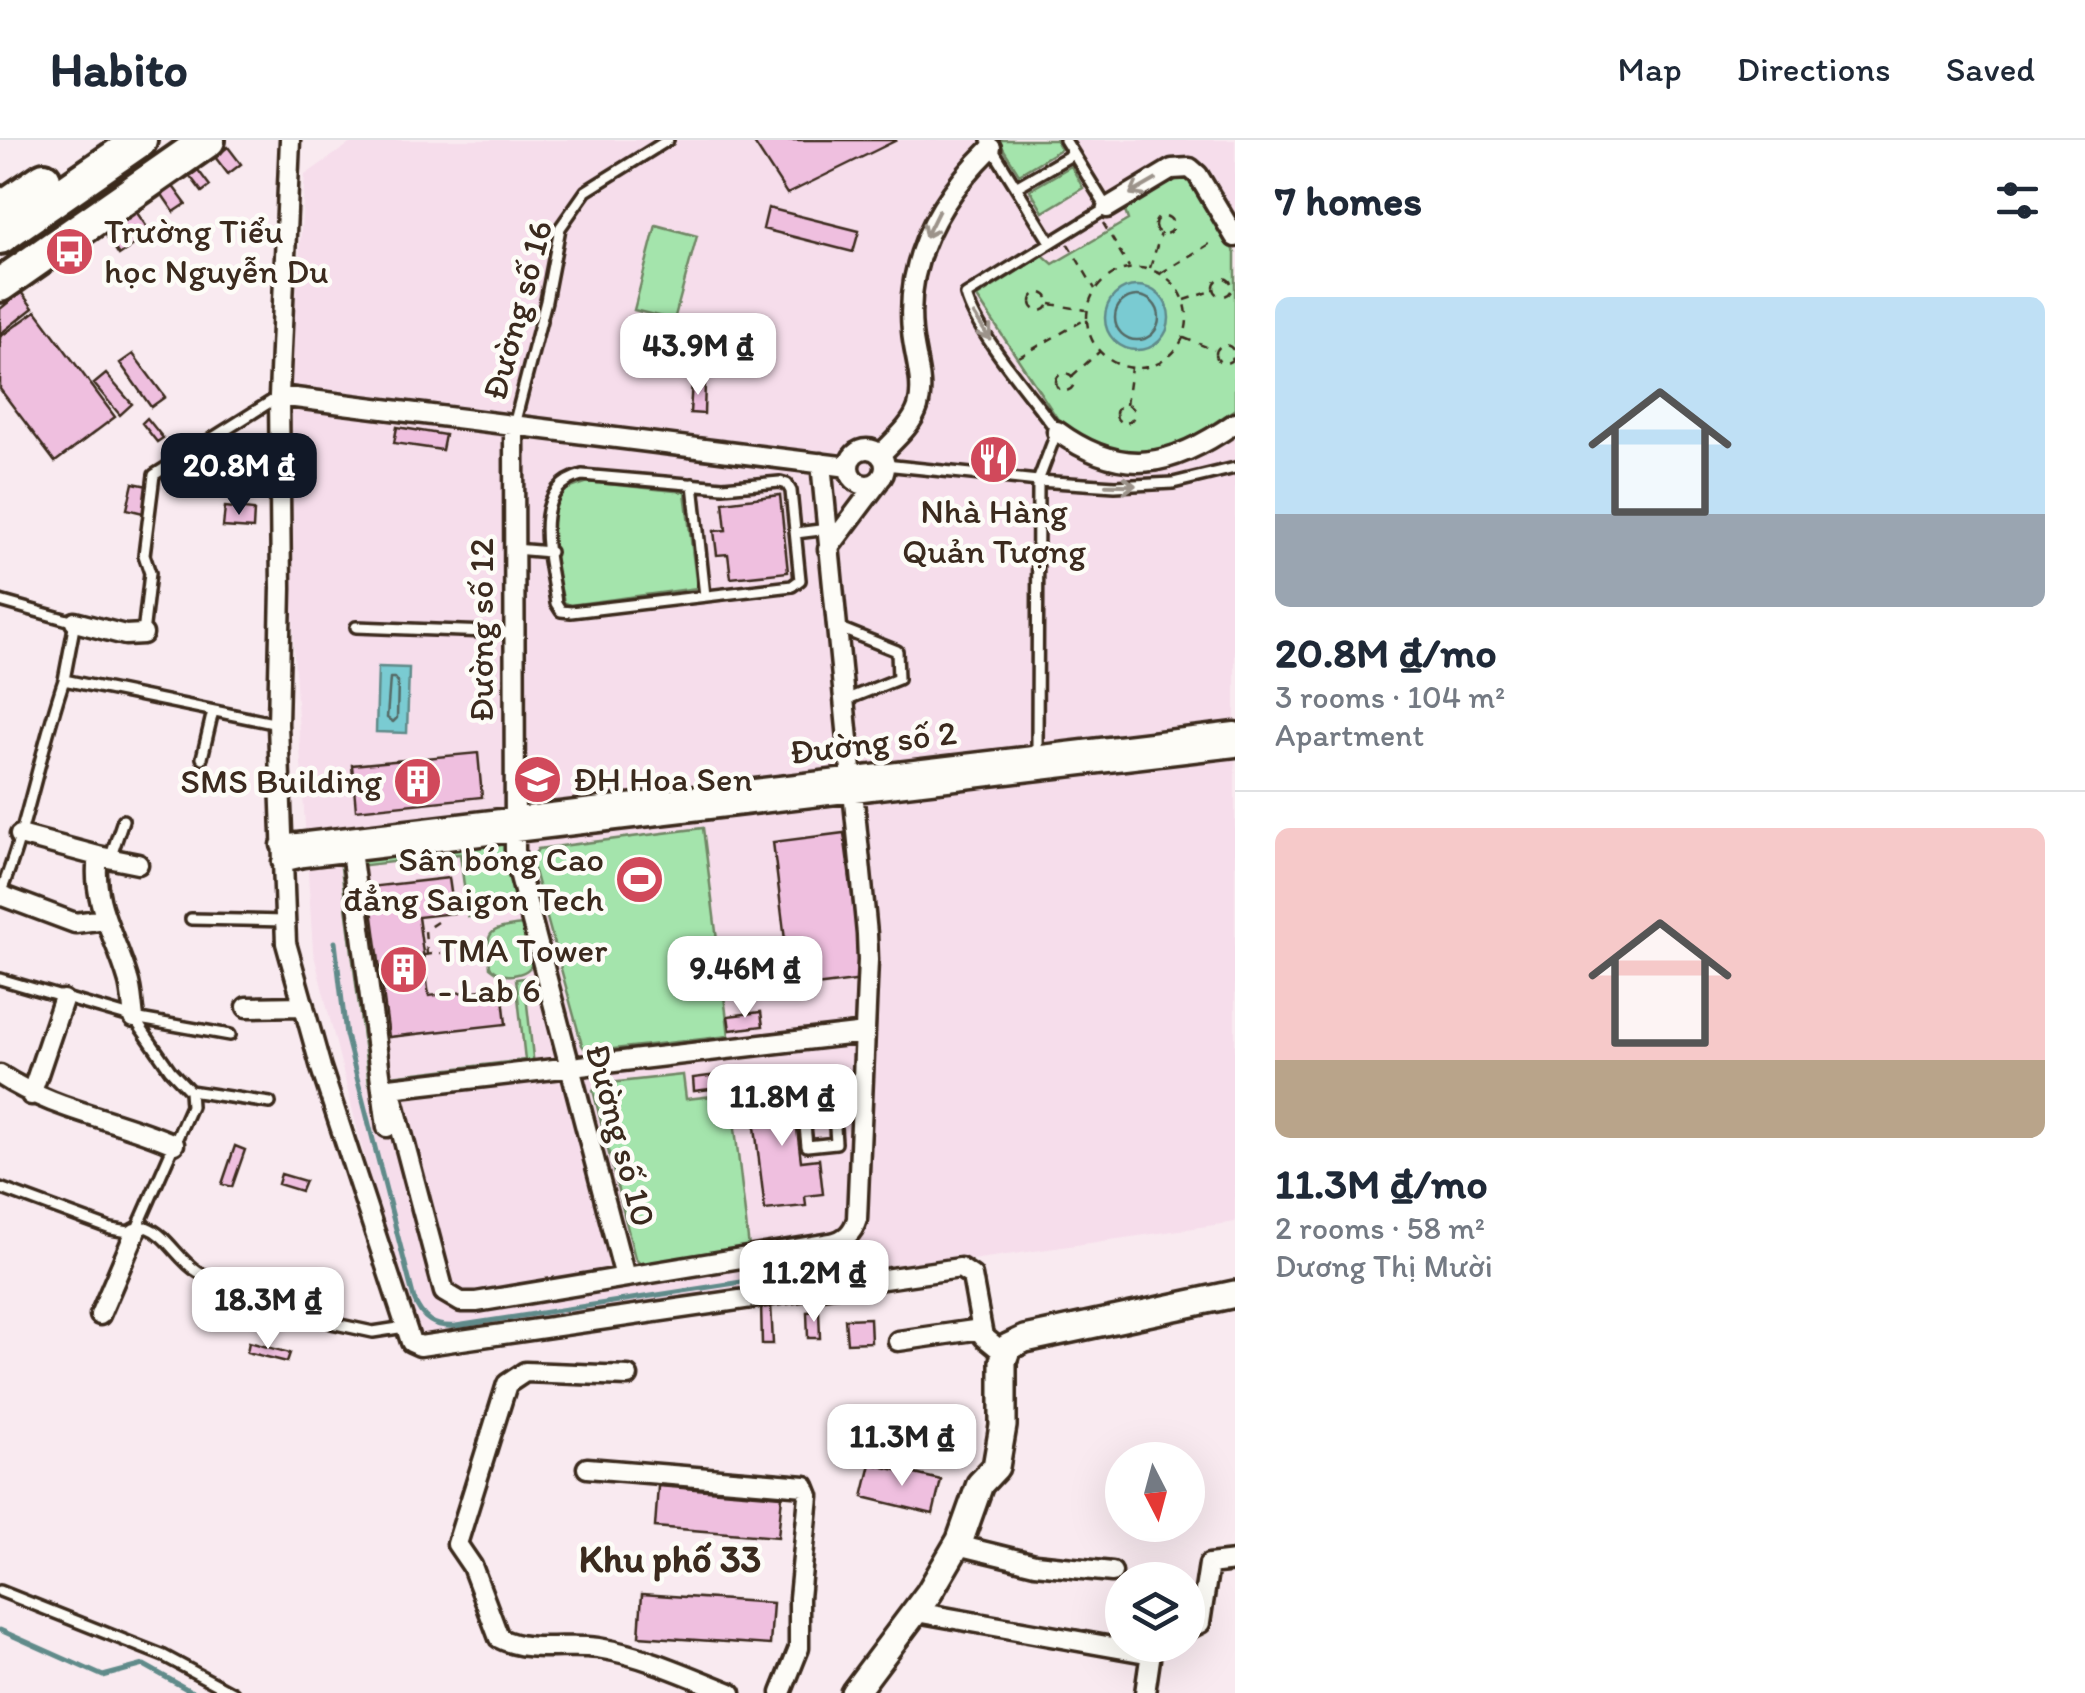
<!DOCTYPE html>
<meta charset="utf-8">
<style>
body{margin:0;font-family:Itim,sans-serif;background:#f6f6f7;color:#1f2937;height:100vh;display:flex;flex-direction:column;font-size:38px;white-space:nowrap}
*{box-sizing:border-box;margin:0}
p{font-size:32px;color:#747a83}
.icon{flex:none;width:55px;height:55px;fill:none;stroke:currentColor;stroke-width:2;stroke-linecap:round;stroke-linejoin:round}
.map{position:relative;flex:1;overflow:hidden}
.panel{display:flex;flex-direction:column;background:#fff;width:850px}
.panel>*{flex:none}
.needle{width:65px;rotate:174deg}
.tools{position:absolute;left:1105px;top:1302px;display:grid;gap:20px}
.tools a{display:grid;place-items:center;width:100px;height:100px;border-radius:50%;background:#fff;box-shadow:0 10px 40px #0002;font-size:50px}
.price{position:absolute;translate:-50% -85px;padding:0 22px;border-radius:20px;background:#fff;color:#222;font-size:32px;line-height:65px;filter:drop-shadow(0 2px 5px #0008)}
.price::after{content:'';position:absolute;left:50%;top:60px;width:30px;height:22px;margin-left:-15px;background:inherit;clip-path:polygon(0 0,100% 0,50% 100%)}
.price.active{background:#111827;color:#fff}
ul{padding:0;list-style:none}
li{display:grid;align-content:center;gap:20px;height:530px;padding:0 40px}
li+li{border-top:2px solid #e0e1e3}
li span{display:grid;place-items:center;height:310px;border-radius:15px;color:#555}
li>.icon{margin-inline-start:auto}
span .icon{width:180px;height:180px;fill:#fffc;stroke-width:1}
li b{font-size:42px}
h2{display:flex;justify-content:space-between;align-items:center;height:120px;padding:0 40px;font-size:42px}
header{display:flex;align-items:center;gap:60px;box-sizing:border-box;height:140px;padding:0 50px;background:#fff;border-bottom:2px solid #e0e1e3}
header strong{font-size:48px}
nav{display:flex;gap:55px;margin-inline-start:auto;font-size:35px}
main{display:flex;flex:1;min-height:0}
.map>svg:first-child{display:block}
.built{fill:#f6ddeb}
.green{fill:#a4e4ac;stroke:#708765;stroke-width:2.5}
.water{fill:#7acbd2;stroke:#618b8a;stroke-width:2.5}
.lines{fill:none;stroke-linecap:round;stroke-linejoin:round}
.shore{stroke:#546a66;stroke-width:2.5}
.stream{stroke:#618b8a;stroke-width:5}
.building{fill:#efbfdf;stroke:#3b2a1e;stroke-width:2.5}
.lane-casing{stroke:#3b2a1e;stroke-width:16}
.street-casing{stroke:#3b2a1e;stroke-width:25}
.secondary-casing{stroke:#3b2a1e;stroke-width:32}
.highway-casing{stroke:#3b2a1e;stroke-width:40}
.path{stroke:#3b2a1e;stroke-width:2.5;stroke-dasharray:8 8;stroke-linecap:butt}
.lane{stroke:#fdfcf7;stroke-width:9}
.street{stroke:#fdfcf7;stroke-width:18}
.secondary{stroke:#fdfcf7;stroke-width:25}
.highway{stroke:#fdfcf7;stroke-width:32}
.oneway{stroke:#9c938a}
.labels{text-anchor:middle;stroke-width:9;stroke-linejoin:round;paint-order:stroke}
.poi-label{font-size:35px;fill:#3b2a1e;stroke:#fdfcf7;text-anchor:start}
.street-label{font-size:35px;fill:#3b2a1e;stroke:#fdfcf7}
.neighbourhood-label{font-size:38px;font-weight:bold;fill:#3b2a1e;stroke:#fdfcf7}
</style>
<header>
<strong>Habito</strong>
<nav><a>Map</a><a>Directions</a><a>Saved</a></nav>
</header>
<main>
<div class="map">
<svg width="1235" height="1553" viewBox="0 0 1235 1553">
<rect width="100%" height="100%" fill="#f9eaf0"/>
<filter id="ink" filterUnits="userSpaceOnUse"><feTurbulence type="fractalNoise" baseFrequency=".01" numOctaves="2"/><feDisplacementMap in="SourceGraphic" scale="20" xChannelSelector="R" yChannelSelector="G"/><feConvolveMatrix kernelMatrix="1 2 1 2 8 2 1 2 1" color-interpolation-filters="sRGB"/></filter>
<g filter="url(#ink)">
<path class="built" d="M355 0H1235V1082L417 1200 366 1024 313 811 294 514 288 268 305 35Z"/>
<path class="green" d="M998 0H1056L1061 9 1019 34Z
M1071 26 1083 48 1043 72 1030 50Z
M1185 35 1235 113V269L1184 303 1159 312 1121 311 1088 301 1059 281 977 157 1043 115 1053 124 1128 80 1124 68Z
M656 85 697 96 674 180 634 170Z
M588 342 685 352 697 448 570 465 564 462C556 431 544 380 562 351Z
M703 688 729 896 587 912 582 905 531 720 538 709Z
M508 700 517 771 468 777 460 714 349 727 374 938 525 920 516 839 524 838 534 926 369 944 340 720Z
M523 785 529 789C532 812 542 831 513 835 502 836 499 834 490 827 486 791 486 789 523 785Z
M683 935 686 959 731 954 749 1108 641 1125 635 1118 593 950 600 944Z"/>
<path class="water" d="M1105 178a32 32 0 1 1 64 0a32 32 0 1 1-64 0Z
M378 527 409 528 407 593 376 592Z"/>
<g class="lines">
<path class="shore" d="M1115 178a22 22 0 1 1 44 0a22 22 0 1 1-44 0Z
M390 538H395L398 542 397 578 393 582 387 578Z"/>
<path class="stream" d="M335 802 346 895 414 1159C422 1179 434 1188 456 1186L878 1121
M0 1490 103 1536 144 1525 194 1553"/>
</g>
<path class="building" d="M759 0H897L787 54 754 3Z
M228 7 241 24 228 34 215 17Z
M198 30 210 46 202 52 190 36Z
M172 45 186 64 174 72 161 53Z
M768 68 859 91 853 112 763 89Z
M135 70 151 93 119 115 103 91Z
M21 152 33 168 0 194V169Z
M36 171 115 277 55 322 0 249V197Z
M133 214 165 257 151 267 120 223Z
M106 234 132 264 120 275 94 244Z
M692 241 705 242 704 274 690 273Z
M147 278 163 298 157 302 142 283Z
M397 287 445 295 442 310 394 303Z
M133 343 148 346 143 373 127 369Z
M780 355 788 432 731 438 728 414 717 415 714 391 726 390 723 362Z
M225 367 254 370 253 389 223 387Z
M478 613 482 657 356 670 352 625Z
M844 693 863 840 791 849 773 702Z
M449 738 454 773 418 777 429 856 502 848 506 884 389 897 369 747Z
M761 872 763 886 730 890 728 876Z
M726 934 727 947 694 951 693 938Z
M791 940 801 1021 819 1019 823 1054 805 1056 806 1066 765 1070 750 945Z
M235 1006 245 1010 232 1047 222 1044Z
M281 1034 305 1041 301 1051 278 1044Z
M761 1164H771L773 1204H762Z
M819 1171 820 1198H808L807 1172Z
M870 1178 871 1202 847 1203 845 1179Z
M249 1202 290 1213 287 1222 247 1212Z
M849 1278 867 1284 863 1300 844 1295Z
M871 1324 941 1340 933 1374 863 1357Z
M658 1346 782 1356 778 1397 655 1387Z
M642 1454 773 1463 770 1505 639 1496Z"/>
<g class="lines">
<defs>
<path id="lane" d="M987 0 1050 102
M1016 47 1073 14
M514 285 546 161 560 88 586 51 668 0
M885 325 1038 341 1115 346 1173 343 1235 328
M582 335 723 347 780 342 787 344 791 351 800 440 792 446 571 472 561 471 556 463C551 422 526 349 582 335Z
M693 344 705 456
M796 393 828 389
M514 409 550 412
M0 461 75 482 64 540 278 584
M356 487 514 493
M837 487 897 511 898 539 845 560
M143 494 150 433 144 415 154 335 278 257
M1037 615 1038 341 1057 291C1031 255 977 195 966 155L1107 68 1065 0
M202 618 213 571
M110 719 123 680
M0 754C28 685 40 610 64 540
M191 779 285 781
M0 839 134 878 230 895
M134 878 170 930 190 951 270 963
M834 972 836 1003 807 1006 804 975 806 974 862 969
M0 1048 111 1089 135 1093 146 1087C168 1095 177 1119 198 1132 235 1154 283 1160 325 1171L331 1183 373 1192 405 1187
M136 1091 191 966 190 951
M0 1451 164 1516 233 1553"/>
<path id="street" d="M290 0 279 256 281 448 278 584 286 803 321 928 411 1202 420 1206 960 1128 972 1136 983 1196 1005 1214
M1107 68 1172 29 1190 28 1198 35 1235 97
M279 256 849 327
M514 285 515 717 625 1137
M1057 291C1122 339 1172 327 1235 283
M849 327a18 18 0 1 1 36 0a18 18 0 1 1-36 0Z
M880 315C893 301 912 286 918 267 925 243 914 216 912 191 905 118 941 57 991 8
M821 323 867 794 868 820 857 1079C853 1093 845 1100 831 1103L476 1162H461L444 1152 390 948 865 893
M828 409 879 341
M75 482 125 495 143 494
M20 695 98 716C91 762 116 797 128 839 132 851 132 865 134 878
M350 703 387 987
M281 705 1235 592
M98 716 138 724
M282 722 303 717 1235 607
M0 755 75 783 105 779
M247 867 304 866
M0 935C55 971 115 978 174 1004
M31 955 63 860
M100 1175 135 1093
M898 1201 981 1189
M628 1236 525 1232 507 1244 457 1404 472 1426 499 1498C530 1514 565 1503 598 1508 643 1515 689 1536 731 1553
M587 1328 805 1346 809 1356 799 1458V1508L781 1553
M957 1405 1035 1424 1112 1432
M916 1472 1146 1513 1150 1519 1145 1553
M1188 1489 1200 1483 1209 1424 1235 1421"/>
<path id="secondary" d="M854 1553 929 1453 960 1400 980 1344 996 1327 1003 1286V1221L1008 1207 1025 1199 1235 1154"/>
<path id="highway" d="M0 69 44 39
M0 97 140 0
M0 145 208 0"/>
</defs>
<use href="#lane" class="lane-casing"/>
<use href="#street" class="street-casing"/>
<use href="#secondary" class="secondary-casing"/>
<use href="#highway" class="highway-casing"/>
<path class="path" d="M1155 85a9 9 0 1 1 18 0a9 9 0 1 1-18 0Z
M1103 83 1129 127
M1068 104 1095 149
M1150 128 1161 93
M1087 178a50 50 0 1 1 100 0a50 50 0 1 1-100 0Z
M1161 133 1211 103
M1214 147a9 9 0 1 1 18 0a9 9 0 1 1-18 0Z
M1031 162a9 9 0 1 1 18 0a9 9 0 1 1-18 0Z
M1185 160 1215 150
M1050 164 1086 170
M1184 198 1214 210
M1216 214a9 9 0 1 1 18 0a9 9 0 1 1-18 0Z
M1019 217 1086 179
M1056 242a9 9 0 1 1 18 0a9 9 0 1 1-18 0Z
M1072 236 1099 212
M1126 265 1131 228
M1116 274a9 9 0 1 1 18 0a9 9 0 1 1-18 0Z
M424 815 441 813
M427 815 425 790 437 782"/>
<use href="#lane" class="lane"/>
<use href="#street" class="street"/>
<use href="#secondary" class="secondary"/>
<use href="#highway" class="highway"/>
</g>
<defs><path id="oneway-shaft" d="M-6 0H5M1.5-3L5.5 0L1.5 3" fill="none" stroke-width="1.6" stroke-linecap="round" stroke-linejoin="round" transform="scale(2.5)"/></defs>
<g class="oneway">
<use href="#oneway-shaft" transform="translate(1143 47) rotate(150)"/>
<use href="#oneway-shaft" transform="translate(932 84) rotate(116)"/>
<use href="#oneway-shaft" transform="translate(982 187) rotate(57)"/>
<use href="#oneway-shaft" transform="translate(1121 345) rotate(1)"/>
</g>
</g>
<defs>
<symbol id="bus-disc" viewBox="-11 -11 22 22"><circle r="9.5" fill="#d1495b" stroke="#fdfcf7"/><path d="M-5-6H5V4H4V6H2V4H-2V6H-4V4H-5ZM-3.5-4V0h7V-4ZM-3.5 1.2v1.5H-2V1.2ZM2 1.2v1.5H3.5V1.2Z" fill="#fff"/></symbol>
<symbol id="restaurant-disc" viewBox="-11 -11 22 22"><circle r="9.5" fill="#d1495b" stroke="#fdfcf7"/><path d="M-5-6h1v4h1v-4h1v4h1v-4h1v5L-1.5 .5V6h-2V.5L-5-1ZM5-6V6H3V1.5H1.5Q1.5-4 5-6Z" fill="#fff"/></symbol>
<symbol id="university-disc" viewBox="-11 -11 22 22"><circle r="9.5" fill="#d1495b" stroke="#fdfcf7"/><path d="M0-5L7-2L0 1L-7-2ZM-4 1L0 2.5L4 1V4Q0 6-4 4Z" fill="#fff"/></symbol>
<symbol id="building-disc" viewBox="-11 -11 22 22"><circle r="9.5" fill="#d1495b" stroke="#fdfcf7"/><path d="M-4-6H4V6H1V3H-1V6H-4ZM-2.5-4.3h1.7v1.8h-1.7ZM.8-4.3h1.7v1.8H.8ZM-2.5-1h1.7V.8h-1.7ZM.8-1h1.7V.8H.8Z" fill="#fff"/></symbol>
<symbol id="stadium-disc" viewBox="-11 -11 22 22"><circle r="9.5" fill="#d1495b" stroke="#fdfcf7"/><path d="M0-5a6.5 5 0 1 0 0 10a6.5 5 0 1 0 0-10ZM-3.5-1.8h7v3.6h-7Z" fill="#fff"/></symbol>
</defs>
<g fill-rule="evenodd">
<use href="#bus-disc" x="42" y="84" width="55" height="55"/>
<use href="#restaurant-disc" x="966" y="292" width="55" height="55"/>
<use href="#university-disc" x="510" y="612" width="55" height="55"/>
<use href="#building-disc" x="390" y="614" width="55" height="55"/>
<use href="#stadium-disc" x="612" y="712" width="55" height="55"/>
<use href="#building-disc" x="376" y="802" width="55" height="55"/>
</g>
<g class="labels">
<g class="poi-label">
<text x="104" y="103">Trường Tiểu<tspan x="104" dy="40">học Nguyễn Du</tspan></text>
<text x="994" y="383" text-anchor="middle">Nhà Hàng<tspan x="994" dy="40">Quản Tượng</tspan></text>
<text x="573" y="651">ĐH Hoa Sen</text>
<text x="382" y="653" text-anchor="end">SMS Building</text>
<text x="604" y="731" text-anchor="end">Sân bóng Cao<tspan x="604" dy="40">đẳng Saigon Tech</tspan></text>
<text x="438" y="822">TMA Tower<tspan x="438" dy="40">- Lab 6</tspan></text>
</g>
<g class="street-label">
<text transform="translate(517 170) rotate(-75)" y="12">Đường số 16</text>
<text transform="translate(481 490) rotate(-90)" y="12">Đường số 12</text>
<text transform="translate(873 602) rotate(-7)" y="12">Đường số 2</text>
<text transform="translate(621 995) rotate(75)" y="12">Đường số 10</text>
</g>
<g class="neighbourhood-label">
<text x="670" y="1432">Khu phố 33</text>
</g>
</g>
</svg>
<div class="tools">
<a><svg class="needle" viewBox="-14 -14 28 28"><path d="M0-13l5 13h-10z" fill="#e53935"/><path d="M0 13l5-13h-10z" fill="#747a83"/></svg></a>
<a><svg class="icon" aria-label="layers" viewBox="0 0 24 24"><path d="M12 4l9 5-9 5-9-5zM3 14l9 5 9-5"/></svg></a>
</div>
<b class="price" style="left:698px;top:258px">43.9M ₫</b>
<b class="price active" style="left:239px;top:378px">20.8M ₫</b>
<b class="price" style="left:745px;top:881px">9.46M ₫</b>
<b class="price" style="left:782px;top:1009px">11.8M ₫</b>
<b class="price" style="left:814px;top:1185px">11.2M ₫</b>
<b class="price" style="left:268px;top:1212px">18.3M ₫</b>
<b class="price" style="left:902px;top:1349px">11.3M ₫</b>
</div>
<section class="panel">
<h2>7 homes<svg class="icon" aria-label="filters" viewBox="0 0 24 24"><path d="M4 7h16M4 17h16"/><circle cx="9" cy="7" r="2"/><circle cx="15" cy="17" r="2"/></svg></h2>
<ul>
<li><span style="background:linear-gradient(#bfe0f5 70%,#9aa5b1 0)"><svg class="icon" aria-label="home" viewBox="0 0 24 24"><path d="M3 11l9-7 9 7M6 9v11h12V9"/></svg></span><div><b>20.8M ₫/mo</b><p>3 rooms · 104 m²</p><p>Apartment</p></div></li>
<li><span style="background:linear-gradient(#f6c9c9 75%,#b9a48a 0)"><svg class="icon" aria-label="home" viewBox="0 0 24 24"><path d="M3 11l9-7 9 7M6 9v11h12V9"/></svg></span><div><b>11.3M ₫/mo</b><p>2 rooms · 58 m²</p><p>Dương Thị Mười</p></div></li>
</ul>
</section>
</main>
